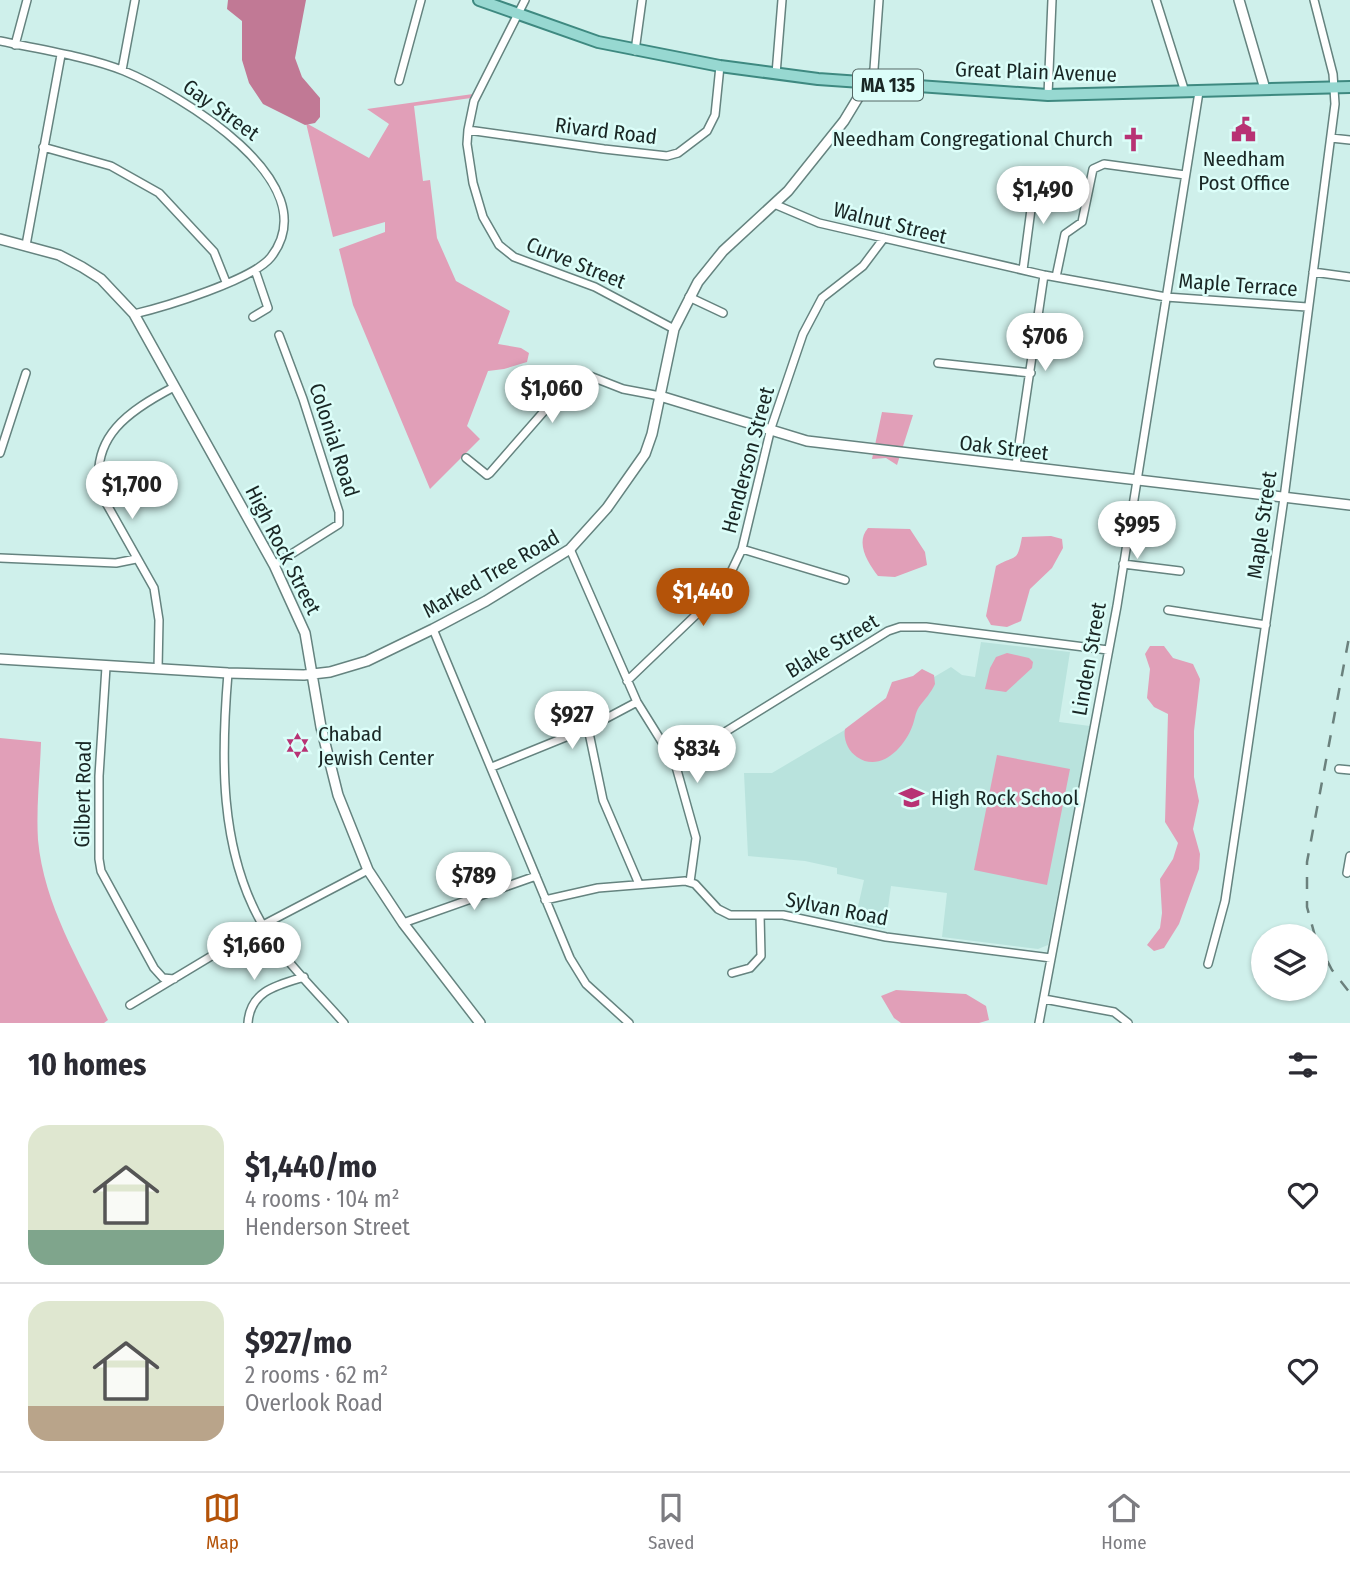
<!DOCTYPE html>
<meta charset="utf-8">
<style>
body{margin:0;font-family:"Fira Sans Condensed",sans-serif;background:#f7f7f7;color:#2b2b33;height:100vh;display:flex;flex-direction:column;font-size:26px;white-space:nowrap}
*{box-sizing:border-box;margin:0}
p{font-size:23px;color:#7c7c81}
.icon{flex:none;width:38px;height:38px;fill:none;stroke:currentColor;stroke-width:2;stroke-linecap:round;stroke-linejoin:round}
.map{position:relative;height:1023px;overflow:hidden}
.panel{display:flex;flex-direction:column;background:#fff;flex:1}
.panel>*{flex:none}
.controls{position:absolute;left:1251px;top:924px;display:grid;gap:14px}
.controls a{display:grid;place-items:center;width:77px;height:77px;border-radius:50%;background:#fff;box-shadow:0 2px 5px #0004;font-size:35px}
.price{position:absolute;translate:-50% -60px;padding:0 16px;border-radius:24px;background:#fff;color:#222;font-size:23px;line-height:46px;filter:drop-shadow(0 2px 4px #0008)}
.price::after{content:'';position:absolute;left:50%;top:42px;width:21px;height:16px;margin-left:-10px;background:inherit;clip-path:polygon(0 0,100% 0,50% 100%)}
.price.selected{background:#b45309;color:#fff}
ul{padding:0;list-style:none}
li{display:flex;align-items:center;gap:21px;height:175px;padding:0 28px}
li+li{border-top:2px solid #e1e1e2}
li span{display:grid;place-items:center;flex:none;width:196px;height:140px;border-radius:21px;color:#555}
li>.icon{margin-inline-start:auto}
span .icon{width:84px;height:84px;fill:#fffc;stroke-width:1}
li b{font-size:30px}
h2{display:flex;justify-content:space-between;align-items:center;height:84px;padding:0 28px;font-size:30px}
.dock{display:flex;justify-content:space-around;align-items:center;height:98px;border-top:2px solid #e1e1e2;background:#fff;font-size:19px;color:#7c7c81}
.dock a{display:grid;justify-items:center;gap:4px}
.dock .selected{color:#b45309}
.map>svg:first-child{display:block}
.built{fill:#b9e3dd}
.green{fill:#e19fb8}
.water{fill:#c17995}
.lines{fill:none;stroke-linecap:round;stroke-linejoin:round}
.minor-casing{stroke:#65837f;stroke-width:10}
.tertiary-casing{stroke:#65837f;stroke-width:12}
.primary-casing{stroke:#3e8980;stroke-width:14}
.minor{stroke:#fff;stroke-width:7}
.tertiary{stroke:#fff;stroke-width:9}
.primary{stroke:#97d8d1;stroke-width:10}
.rail{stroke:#6b817d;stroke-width:2.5;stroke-dasharray:12 12;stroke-linecap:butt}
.labels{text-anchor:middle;stroke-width:5;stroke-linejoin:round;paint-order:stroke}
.shield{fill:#dcfef9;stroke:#546764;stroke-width:2}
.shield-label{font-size:19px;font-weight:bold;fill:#192624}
.street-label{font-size:21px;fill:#192624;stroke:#dcfef9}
.poi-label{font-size:21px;fill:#192624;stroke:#dcfef9;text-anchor:start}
</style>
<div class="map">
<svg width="1350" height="1023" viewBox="0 0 1350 1023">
<rect width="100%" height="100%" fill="#cff0eb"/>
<path class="built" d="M981 642 1070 652 1059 722 1090 726 1048 945 1038 949 942 937 947 893 891 886 885 929 854 924 864 880 837 874V868L805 861 748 856 744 773H772L951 667 962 675 975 677Z"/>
<path class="green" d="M473 94 471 98 414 106 423 181 430 180 437 238 456 281 510 311 498 344 521 348 529 353 527 362 504 369 488 371 467 426 480 439 430 489 353 305 339 249 385 232V222L333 237 306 123 369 158 389 124 367 109Z
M882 412 913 415 897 465 886 458 872 459Z
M868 528 910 529 925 552 927 565 895 577 878 576C868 563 855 543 868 528Z
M1051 536 1062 539 1063 548 1052 568 1030 589 1021 621 1007 627 991 625 986 616 996 566C1017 554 1017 563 1022 537Z
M1150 646H1164L1173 658 1193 664 1200 679 1194 731V777L1199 801 1193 829 1200 854 1199 869 1179 924 1164 948 1154 951 1147 945 1160 928 1162 913 1160 879 1173 859 1178 843 1165 822 1168 714 1154 707 1147 698 1150 669 1145 654Z
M1007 653 1029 658 1033 662 1032 668 1006 692 985 689 990 668 996 657Z
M922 669 934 675 935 684C931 693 925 699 919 707 915 713 915 720 912 727 904 748 880 773 857 757 848 751 843 739 845 729L886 698 892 682 913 676Z
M0 738 41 742C40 774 36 808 38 840 44 905 80 963 108 1020L104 1023H0Z
M997 755 1070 769 1047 885 974 870Z
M896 990 966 994 986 1006 989 1020 979 1023H901L894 1018 881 996Z"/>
<path class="water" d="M228 0H306L295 58 302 77 320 98V117L315 123 305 125 263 104 249 83 242 60V21L227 9Z"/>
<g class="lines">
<defs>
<path id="minor" d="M525 0 474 101 468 130 467 144 473 183 483 217 499 245 514 257 595 287 674 329
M1156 0 1185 92
M0 41C37 49 90 57 124 71 179 94 329 182 271 257 253 280 164 307 134 314
M15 45 27 0
M635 51 642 0
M122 70 135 0
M776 74 782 0
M399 81 421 0
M867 83 874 69 879 0
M1048 95 1052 0
M468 130 604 149 667 156 678 153 707 131 715 115 720 66
M1331 138 1350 140
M43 147 111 166 159 193 214 252 226 282
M774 204 819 223 1044 275 1166 297 1307 307
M26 245 61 55
M1023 270 1035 179
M1313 272 1350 277
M1056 277 1065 234 1082 222 1093 169 1104 164 1185 175
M689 297 723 313
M253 317 268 308 255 270
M938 363 1031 373
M0 453 26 373
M466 458 487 475 490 473 574 377 582 373 623 389 660 396
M1016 465 1044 275
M570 549 637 702 675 763 696 838 690 882
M742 549 845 580
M0 558 116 563 136 559
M1123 564 1180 571
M274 565 339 524V512L303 399 279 335
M1168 610 1266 625
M433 629 570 958 586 984 629 1023
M106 667 99 776V859L101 871 154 968 163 978 174 979
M158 669 159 620 154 588 101 494C88 437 130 410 174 387
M228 673C221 756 219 849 262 924 283 960 317 992 344 1023
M627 681 723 589 742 549 771 428 803 334 822 298 863 266 884 238
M588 728 603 800 639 884
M675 763 888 631 900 627H926L1108 650
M492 767 588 728 637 702
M1339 769 1350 770
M1347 873 1350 856
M545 900 598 888 685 881 695 884 718 909 730 915H783L886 937 1051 958
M403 923 536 876
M1208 964 1225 901 1241 794 1284 498 1335 104 1333 74 1314 0
M732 973 750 968 761 956 760 915
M1044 999 1114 1012 1128 1023
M130 1005 263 925 368 870
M248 1023C250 991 277 985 304 977
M1039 1023 1117 606 1199 92"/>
<path id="tertiary" d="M1239 0 1265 89
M0 239 59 255 82 267 101 279 134 314 274 565 305 633 321 727 338 795 368 870 403 923 480 1023
M660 396 807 441 1350 505
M0 659 228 673 304 675 330 672 367 661 433 629 486 601 570 549 607 508 645 454 652 434 674 329 698 282 723 251 788 191 844 121 867 83"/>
<path id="primary" d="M479 0 598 42 720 66 818 79 1048 95 1350 87"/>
</defs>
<use href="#minor" class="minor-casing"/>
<use href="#tertiary" class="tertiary-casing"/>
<use href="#primary" class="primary-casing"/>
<use href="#minor" class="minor"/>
<use href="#tertiary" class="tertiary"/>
<use href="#primary" class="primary"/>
<path class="rail" d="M1315 936 1307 907V862L1350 632
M1316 940 1332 970 1350 993"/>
</g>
<defs>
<symbol id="civic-bare" viewBox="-9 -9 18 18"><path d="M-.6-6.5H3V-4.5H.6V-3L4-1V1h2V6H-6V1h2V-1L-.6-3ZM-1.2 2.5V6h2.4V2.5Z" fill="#b83274" stroke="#dcfef9" stroke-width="2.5" paint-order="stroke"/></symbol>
<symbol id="church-bare" viewBox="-9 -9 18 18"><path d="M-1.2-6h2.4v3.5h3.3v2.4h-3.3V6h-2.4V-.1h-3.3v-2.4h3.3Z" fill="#b83274" stroke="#dcfef9" stroke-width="2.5" paint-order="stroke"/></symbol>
<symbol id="synagogue-bare" viewBox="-9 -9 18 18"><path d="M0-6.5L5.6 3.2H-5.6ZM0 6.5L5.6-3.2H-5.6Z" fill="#b83274" stroke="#dcfef9" stroke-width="2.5" paint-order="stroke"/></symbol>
<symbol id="school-bare" viewBox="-9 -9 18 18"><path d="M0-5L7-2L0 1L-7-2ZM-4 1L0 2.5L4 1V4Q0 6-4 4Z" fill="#b83274" stroke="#dcfef9" stroke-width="2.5" paint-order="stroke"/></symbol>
</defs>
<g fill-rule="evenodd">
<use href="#civic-bare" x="1226" y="112" width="35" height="35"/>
<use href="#church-bare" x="1116" y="122" width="35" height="35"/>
<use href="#synagogue-bare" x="280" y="728" width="35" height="35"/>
<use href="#school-bare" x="894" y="780" width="35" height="35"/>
</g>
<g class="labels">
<rect class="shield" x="853" y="69.5" width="70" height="31" rx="5"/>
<g class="shield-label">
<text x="888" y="92">MA 135</text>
</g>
<g class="street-label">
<text transform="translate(1036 72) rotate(2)" y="7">Great Plain Avenue</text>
<text transform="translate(221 110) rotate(36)" y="7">Gay Street</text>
<text transform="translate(606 131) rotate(7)" y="7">Rivard Road</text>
<text transform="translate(890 223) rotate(14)" y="7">Walnut Street</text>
<text transform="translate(576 263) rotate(22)" y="7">Curve Street</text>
<text transform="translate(1238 285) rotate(4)" y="7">Maple Terrace</text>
<text transform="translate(334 440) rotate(72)" y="7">Colonial Road</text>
<text transform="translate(1004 448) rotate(7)" y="7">Oak Street</text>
<text transform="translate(748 460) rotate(-75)" y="7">Henderson Street</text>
<text transform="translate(1262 525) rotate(-82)" y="7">Maple Street</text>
<text transform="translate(283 550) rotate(63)" y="7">High Rock Street</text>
<text transform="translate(491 574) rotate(-30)" y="7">Marked Tree Road</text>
<text transform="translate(832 646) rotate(-31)" y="7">Blake Street</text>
<text transform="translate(1089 659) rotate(-80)" y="7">Linden Street</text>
<text transform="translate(83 794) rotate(-89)" y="7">Gilbert Road</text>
<text transform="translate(837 909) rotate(11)" y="7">Sylvan Road</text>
</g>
<g class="poi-label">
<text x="1113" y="146" text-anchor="end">Needham Congregational Church</text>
<text x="1244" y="166" text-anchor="middle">Needham<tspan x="1244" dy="24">Post Office</tspan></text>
<text x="318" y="741">Chabad<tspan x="318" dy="24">Jewish Center</tspan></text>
<text x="931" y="805">High Rock School</text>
</g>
</g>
</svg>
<div class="controls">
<a><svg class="icon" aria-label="layers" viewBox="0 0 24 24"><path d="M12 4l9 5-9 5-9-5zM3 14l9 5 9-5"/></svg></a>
</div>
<b class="price" style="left:1043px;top:226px">$1,490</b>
<b class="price" style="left:1045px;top:373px">$706</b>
<b class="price" style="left:552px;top:425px">$1,060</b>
<b class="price" style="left:132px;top:521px">$1,700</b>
<b class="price" style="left:1137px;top:561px">$995</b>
<b class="price selected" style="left:703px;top:628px">$1,440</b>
<b class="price" style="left:572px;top:751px">$927</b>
<b class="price" style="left:697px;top:785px">$834</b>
<b class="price" style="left:474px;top:912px">$789</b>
<b class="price" style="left:254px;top:982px">$1,660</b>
</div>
<section class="panel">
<h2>10 homes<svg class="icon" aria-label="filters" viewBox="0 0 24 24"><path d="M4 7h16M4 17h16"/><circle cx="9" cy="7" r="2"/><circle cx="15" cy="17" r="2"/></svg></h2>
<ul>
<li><span style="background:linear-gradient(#dfe7d0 75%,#7fa58c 0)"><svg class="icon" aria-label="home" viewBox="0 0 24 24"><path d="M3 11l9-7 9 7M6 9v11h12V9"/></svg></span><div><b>$1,440/mo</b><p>4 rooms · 104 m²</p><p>Henderson Street</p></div><svg class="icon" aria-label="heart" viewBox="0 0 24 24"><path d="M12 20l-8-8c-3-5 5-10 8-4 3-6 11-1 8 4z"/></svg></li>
<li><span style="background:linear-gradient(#dfe7d0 75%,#b9a48a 0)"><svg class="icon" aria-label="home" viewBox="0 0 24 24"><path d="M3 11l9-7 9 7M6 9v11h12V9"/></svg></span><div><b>$927/mo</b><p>2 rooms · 62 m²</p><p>Overlook Road</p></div><svg class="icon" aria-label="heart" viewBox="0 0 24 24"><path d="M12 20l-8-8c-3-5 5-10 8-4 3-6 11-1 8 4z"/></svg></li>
</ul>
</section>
<nav class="dock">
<a class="selected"><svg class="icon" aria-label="map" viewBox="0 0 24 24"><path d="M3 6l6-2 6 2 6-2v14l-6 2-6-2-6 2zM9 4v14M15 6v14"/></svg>Map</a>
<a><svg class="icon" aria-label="saved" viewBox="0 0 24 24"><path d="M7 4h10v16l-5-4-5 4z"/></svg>Saved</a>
<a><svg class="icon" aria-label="home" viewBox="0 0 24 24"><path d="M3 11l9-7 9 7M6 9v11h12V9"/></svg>Home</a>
</nav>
